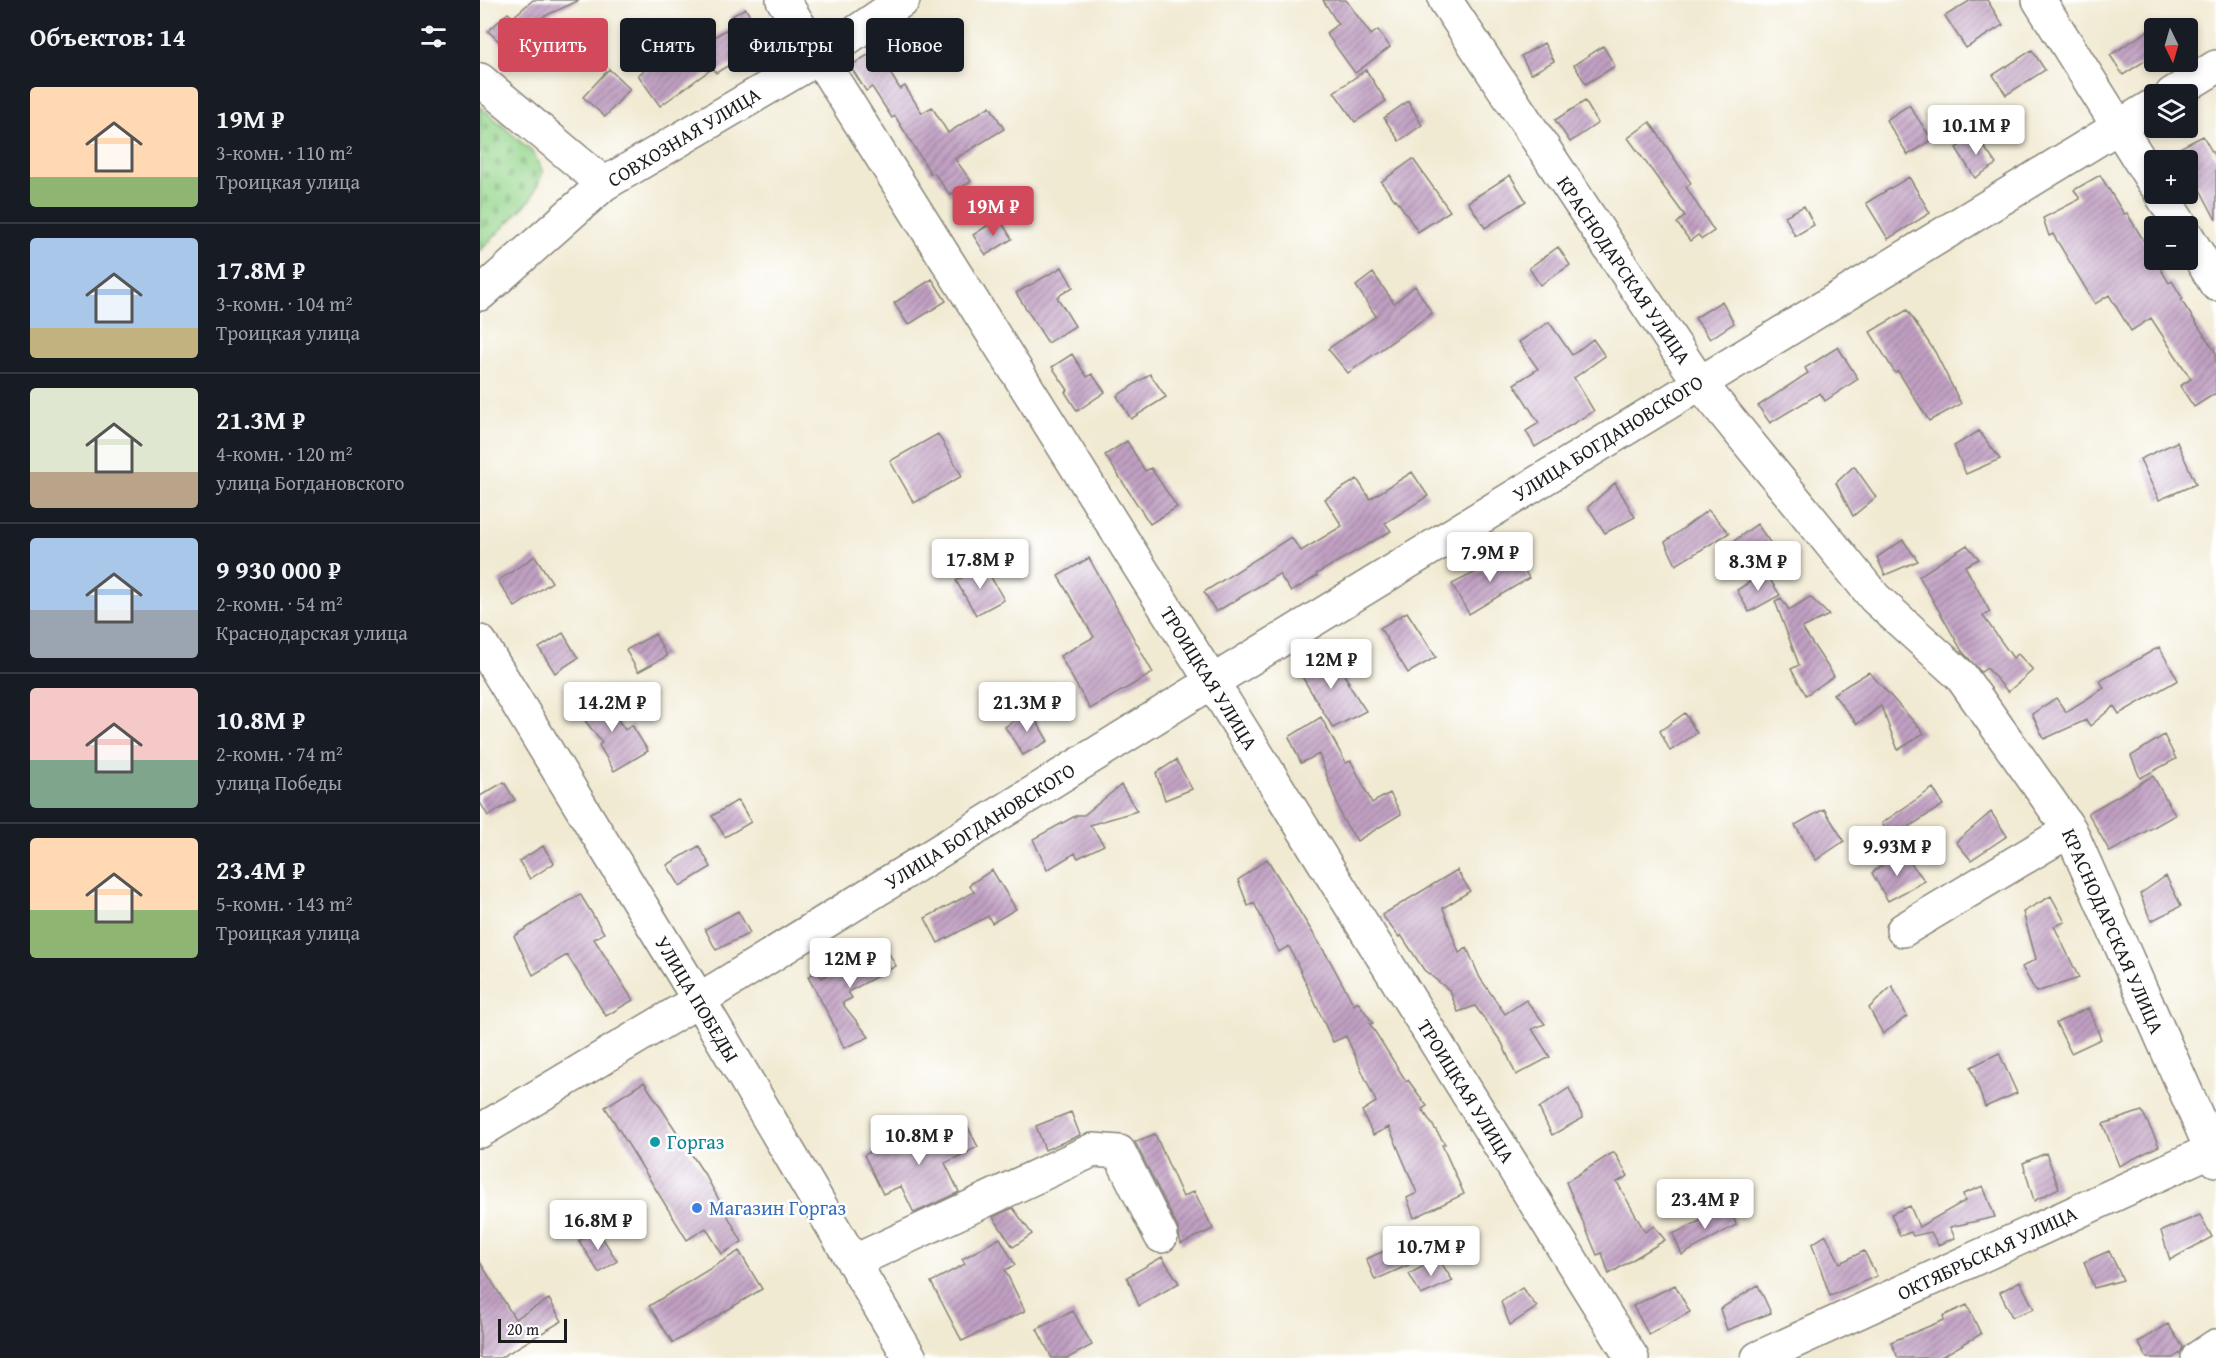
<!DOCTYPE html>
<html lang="ru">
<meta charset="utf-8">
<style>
body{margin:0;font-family:"Gentium Book Plus",serif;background:#242831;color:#f1f3f6;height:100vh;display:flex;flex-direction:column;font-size:22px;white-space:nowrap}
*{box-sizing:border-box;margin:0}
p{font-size:20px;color:#9ea1a6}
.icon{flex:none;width:33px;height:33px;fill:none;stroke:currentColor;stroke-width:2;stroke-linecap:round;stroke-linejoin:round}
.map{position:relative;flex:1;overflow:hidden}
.panel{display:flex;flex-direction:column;background:#171b24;width:480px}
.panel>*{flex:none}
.hud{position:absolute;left:18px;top:18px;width:570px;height:54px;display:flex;gap:12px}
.needle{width:39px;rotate:175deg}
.fabs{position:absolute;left:1664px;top:18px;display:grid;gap:12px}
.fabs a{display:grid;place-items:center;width:54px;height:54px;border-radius:6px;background:#171b24;box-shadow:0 3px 9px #0003;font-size:30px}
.scale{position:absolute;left:18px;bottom:15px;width:69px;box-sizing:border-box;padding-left:6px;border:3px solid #1c1c1c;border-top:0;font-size:16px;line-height:21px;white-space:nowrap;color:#1c1c1c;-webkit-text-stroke:4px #fff;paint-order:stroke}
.price{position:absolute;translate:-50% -51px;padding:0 14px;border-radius:6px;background:#fff;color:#222;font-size:20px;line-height:39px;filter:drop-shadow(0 2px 3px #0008)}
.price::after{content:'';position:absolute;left:50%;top:36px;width:18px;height:14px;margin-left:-9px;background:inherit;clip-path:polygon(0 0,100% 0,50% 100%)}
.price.on{background:#d1495b;color:#fff}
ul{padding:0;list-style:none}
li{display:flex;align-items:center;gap:18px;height:150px;padding:0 30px}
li+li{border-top:2px solid #363941}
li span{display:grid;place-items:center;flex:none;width:168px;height:120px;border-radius:6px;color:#555}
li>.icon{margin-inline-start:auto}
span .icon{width:72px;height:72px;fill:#fffc;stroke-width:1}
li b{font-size:26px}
h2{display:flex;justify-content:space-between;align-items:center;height:72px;padding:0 30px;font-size:26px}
.pill{padding:0 21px;border-radius:6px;background:#171b24;box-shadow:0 3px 9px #0003;font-size:21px;line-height:54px}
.pill.on{background:#d1495b;color:#fff}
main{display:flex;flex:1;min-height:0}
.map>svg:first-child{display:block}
.cemetery{fill:url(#cemetery-stones);stroke:#587954;stroke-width:1.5}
.building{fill:url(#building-hatch)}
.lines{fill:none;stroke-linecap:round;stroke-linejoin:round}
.minor-casing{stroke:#868378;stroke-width:36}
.minor{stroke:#fff;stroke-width:33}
.culture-dot{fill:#0f9aa8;stroke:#fff;stroke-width:2}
.shop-dot{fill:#3f7fe0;stroke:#fff;stroke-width:2}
.labels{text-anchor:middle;stroke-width:5;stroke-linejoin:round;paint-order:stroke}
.street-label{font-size:20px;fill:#1c1c1c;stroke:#fff}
.culture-label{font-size:20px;fill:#0d838f;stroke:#fff;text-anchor:start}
.shop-label{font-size:20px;fill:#366cbe;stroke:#fff;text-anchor:start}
</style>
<main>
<section class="panel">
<h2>Объектов: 14<svg class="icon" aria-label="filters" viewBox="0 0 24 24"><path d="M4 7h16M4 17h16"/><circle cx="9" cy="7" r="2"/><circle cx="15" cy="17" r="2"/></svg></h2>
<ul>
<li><span style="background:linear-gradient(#ffd9b3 75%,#8fb573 0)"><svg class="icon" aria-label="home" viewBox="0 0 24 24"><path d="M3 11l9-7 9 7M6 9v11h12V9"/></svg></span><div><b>19M ₽</b><p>3-комн. · 110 m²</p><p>Троицкая улица</p></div></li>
<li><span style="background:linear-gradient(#a9c7e8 75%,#c2b280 0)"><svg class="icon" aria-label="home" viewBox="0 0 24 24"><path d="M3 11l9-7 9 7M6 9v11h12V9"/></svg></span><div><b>17.8M ₽</b><p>3-комн. · 104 m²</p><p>Троицкая улица</p></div></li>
<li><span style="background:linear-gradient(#dfe7d0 70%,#b9a48a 0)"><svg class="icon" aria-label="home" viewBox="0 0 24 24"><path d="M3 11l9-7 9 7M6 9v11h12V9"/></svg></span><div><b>21.3M ₽</b><p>4-комн. · 120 m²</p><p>улица Богдановского</p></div></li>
<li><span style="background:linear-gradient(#a9c7e8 60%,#9aa5b1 0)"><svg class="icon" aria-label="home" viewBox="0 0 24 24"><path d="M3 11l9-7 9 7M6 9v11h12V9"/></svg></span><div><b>9 930 000 ₽</b><p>2-комн. · 54 m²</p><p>Краснодарская улица</p></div></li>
<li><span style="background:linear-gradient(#f6c9c9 60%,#7fa58c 0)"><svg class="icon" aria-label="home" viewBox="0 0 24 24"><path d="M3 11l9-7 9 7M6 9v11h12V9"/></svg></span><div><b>10.8M ₽</b><p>2-комн. · 74 m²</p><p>улица Победы</p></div></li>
<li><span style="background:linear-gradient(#ffd9b3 60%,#8fb573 0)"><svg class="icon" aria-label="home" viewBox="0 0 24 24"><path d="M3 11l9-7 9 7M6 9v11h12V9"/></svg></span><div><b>23.4M ₽</b><p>5-комн. · 143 m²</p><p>Троицкая улица</p></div></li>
</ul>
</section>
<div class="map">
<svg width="1736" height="1358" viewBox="0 0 1736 1358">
<defs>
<pattern id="cemetery-stones" width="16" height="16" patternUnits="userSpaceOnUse" patternTransform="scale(1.5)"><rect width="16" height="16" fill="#95d68c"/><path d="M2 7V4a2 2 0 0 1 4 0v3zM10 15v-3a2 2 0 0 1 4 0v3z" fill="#80b778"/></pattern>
<pattern id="building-hatch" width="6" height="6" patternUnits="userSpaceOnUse" patternTransform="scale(1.5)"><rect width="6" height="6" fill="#c1a0c3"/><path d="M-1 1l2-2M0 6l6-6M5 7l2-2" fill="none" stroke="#9c829e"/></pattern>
</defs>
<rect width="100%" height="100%" fill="#fff"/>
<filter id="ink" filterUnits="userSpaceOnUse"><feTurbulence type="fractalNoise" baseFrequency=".0167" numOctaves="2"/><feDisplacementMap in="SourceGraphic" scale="12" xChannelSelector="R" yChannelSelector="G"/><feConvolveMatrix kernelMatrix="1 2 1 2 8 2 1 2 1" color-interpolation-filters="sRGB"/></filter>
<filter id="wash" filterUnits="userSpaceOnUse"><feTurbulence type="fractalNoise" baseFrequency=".008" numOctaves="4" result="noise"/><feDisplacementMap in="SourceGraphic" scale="24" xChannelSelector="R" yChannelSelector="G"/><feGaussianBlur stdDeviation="1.35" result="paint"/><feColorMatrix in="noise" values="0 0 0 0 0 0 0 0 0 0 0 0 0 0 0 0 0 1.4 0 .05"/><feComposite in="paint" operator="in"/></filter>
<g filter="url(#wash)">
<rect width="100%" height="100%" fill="#f1ead3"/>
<path class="cemetery" d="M0 106 52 152 63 172 51 199 0 251Z"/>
<g id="blocks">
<path class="building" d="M53 0H100L47 24 61 50 36 66 28 50 8 31 28 13 33 17Z
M843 0H866L891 35 898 30 910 47 875 73 846 33 858 24Z
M1491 0H1507L1523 25 1486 48 1465 16Z
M265 8 280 31 252 50 259 59 236 73 233 68 180 106 158 75 196 47 203 56 254 25 249 18Z
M1674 27V55L1643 75 1630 55Z
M1064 43 1074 61 1051 74 1041 56Z
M1123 46 1135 66 1106 84 1094 65Z
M396 50 420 89 425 86 442 113 452 107 468 133 510 106 524 129 475 159 491 181 470 195 454 173 451 174 415 116 412 118 392 87 386 91 370 66Z
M1552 50 1565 70 1526 95 1513 75Z
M129 69 150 89 125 117 103 97Z
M886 70 906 101 875 122 854 92Z
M928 101 942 125 919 141 904 118Z
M1105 101 1118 123 1090 142 1075 120Z
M1429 105 1452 140 1428 155 1406 120Z
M1170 122 1211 183 1206 187 1234 231 1222 239 1218 235 1210 241 1197 223 1205 216 1148 138Z
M1496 135 1516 164 1495 178 1476 148Z
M1723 136 1736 159V220L1717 184 1707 189V160H1682L1680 158Z
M933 159 970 211 938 232 916 199 915 200 901 182Z
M1030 175 1046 201 1005 228 988 202Z
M1620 175 1644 214 1647 213 1689 283 1692 281 1703 299 1701 300 1736 353V393L1714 407 1700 386 1711 379 1671 318 1651 331 1629 295 1615 304 1573 234 1569 236 1563 218 1600 199 1594 190Z
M1429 177 1450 213 1408 239 1386 203Z
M1324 206 1334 225 1315 236 1305 216Z
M519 218 532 239 506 255 493 235Z
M1078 247 1090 265 1060 285 1049 268Z
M582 267 593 287 577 297 595 326 568 343 536 293Z
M893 273 914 303 935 286 952 313 868 373 848 349 896 316 876 286Z
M452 279 466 301 428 325 414 303Z
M1242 301 1254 323 1230 339 1215 318Z
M1427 310 1455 352 1481 404 1449 421 1418 371 1415 373 1390 332Z
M1069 322 1092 355 1113 339 1125 356 1094 378 1114 411 1055 447 1046 431 1059 423 1034 384 1058 369 1039 342Z
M1358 347 1378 379 1345 401 1340 393 1290 423 1278 406 1328 373 1325 368Z
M592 354 607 377 612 374 625 392 597 411 585 392 588 390 572 367Z
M670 374 686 397 651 419 637 396Z
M1499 431 1520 459 1486 474 1474 446Z
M458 434 482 476 434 503 410 461Z
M647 441 665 471 671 468 697 507 670 524 625 455Z
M1697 442 1716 484 1679 500 1660 459Z
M1374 466 1396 497 1373 516 1356 483Z
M932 472 948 496 905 523 911 531 836 574 837 576 811 592 799 574 736 612 724 592 811 537 821 551 862 526 845 499 877 479 890 499Z
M1135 483 1155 517 1125 533 1108 507Z
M1228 510 1249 533 1196 565 1185 542Z
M1277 524 1294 548 1266 569 1250 544Z
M1423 540 1438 561 1405 575 1397 557Z
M1487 545 1499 559 1485 566 1510 612 1503 616 1533 658 1538 654 1553 670 1528 692 1507 668 1501 672 1482 651 1439 576Z
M1034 552 1049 578 989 614 972 584 1002 569 1005 573Z
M55 556 72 582 35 607 18 581Z
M609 558 673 673 610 709 580 656 614 637 578 576Z
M504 565 524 600 496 615 476 581Z
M1285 572 1300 595 1269 612 1257 590Z
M1330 597 1349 615 1322 628 1354 676 1326 695 1311 669 1319 665 1295 601 1301 598 1309 610Z
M927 612 956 657 928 673 900 628Z
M83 633 98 658 75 673 59 648Z
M175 634 187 656 158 672 146 650Z
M1679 647 1698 680 1639 714 1634 706 1610 726 1606 720 1564 739 1552 714 1576 698 1586 712 1624 688 1620 681Z
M847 652 869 682H867L886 711 853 728 818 670Z
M1389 672 1444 733 1418 750 1401 706 1377 724 1353 694Z
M119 693 145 730 152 725 168 751 134 771 119 745 122 743 97 710Z
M550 710 568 741 543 755 525 727Z
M1205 713 1217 733 1190 751 1180 731Z
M841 717 866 763 871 761 892 803 910 793 921 814 877 841 863 820 839 754 821 763 809 737Z
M1684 735 1696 759 1660 778 1651 756Z
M696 760 712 789 685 800 676 773Z
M1673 776 1695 815 1630 852 1608 813Z
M24 782 35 800 8 816 0 802V796Z
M641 785 657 811 610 825 624 845 598 858 595 853 567 870 553 839 597 815H604Z
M1453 788 1463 805 1410 839 1402 823Z
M258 800 271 822 245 837 232 816Z
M1344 809 1364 841 1336 860 1315 825Z
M1511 812 1527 836 1491 860 1476 842Z
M63 846 74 863 50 879 39 861Z
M219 846 231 867 200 886 187 865Z
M1421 851 1445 881 1408 901 1392 873Z
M787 859 849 959 874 1005 878 1002 893 1023 890 1024 926 1081 928 1080 947 1106 942 1109 965 1144 962 1145 984 1194 934 1218 927 1198 937 1193 909 1127 893 1135 882 1111 896 1102 866 1036 853 1042 809 946 799 952 774 903 768 906 758 880Z
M512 870 536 909 512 923 508 916 458 943 445 918 494 892 489 885Z
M977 870 990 891 963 908 979 953 987 948 1000 978 1025 1014 1046 1000 1065 1024 1052 1029 1070 1057 1036 1075 1022 1043 995 1006 978 1012 970 991 944 970 921 935 919 937 902 915Z
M1686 876 1701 906 1671 921 1660 894Z
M100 894 124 933 114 939 153 1000 126 1016 87 955 53 975 34 936Z
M1571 896 1585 922 1574 926 1599 978 1556 992 1542 967 1556 959 1543 912Z
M258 911 270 933 236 950 225 929Z
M402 941 416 966 368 992 372 998 362 1003 389 1037 364 1048 351 1019 328 977 337 971 342 978Z
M1412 986 1427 1016 1403 1034 1389 1008Z
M1608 1008 1621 1039 1591 1053 1576 1023Z
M1519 1053 1537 1093 1505 1107 1491 1067Z
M164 1082 227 1178 262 1242 242 1254 226 1228 207 1240 125 1107Z
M1089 1088 1103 1118 1072 1135 1059 1108Z
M1662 1111 1679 1146 1639 1166 1623 1124Z
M591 1112 600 1135 565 1150 556 1126Z
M441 1126 451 1145 488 1127 498 1147 465 1163 479 1192 434 1213 421 1186 403 1194 384 1155Z
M675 1134 703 1197 714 1191 733 1229 701 1244 698 1228 655 1142Z
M1134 1152 1148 1176 1137 1182 1165 1232 1174 1226 1185 1240 1129 1274 1122 1253 1117 1255 1086 1182Z
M1566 1153 1579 1188 1554 1201 1543 1163Z
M1503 1186 1515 1217 1470 1227 1475 1238 1458 1245 1451 1232 1433 1236 1431 1232 1420 1236 1411 1214 1430 1206 1439 1227 1485 1201 1483 1194Z
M1250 1206 1256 1225 1202 1255 1193 1234Z
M533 1208 552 1234 533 1247 513 1217Z
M1720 1215 1732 1237 1690 1260 1681 1231Z
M117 1229 137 1261 119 1273 99 1241Z
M1346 1235 1360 1263 1384 1251 1397 1276 1350 1296 1332 1244Z
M520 1238 535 1265 525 1270 545 1311 482 1341 451 1282 485 1264 482 1259Z
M923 1243 933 1263 895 1280 886 1259Z
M259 1251 282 1289 193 1343 169 1306Z
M1629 1251 1643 1280 1614 1288 1604 1262Z
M682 1257 699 1283 659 1306 647 1277Z
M958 1258 973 1281 941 1295 929 1274Z
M0 1262 35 1319 69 1299 82 1321 20 1358H0Z
M1540 1281 1554 1309 1532 1317 1520 1292Z
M1195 1285 1210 1312 1169 1335 1153 1306Z
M1278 1285 1291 1313 1247 1330 1240 1309Z
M1042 1288 1057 1307 1030 1325 1021 1302Z
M1487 1305 1501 1334 1459 1358H1418L1411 1342 1464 1320 1463 1316Z
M593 1311 612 1345 588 1358H572L557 1329Z
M1688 1324 1703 1347 1700 1353 1693 1358H1667L1658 1342Z"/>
</g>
</g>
<g filter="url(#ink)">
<use href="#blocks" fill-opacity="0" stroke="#868378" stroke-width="1.5"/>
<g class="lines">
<defs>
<path id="minor" d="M303 0 732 682 1152 1358
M965 0 1219 382 1395 598 1481 676 1590 830 1736 1160
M1559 0 1674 183
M0 80 124 184
M1692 94 1736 67
M1681 194 1701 226
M1707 236 1736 284
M0 294 124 184 340 57 423 0
M0 642 219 1000 430 1358
M1423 930 1590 830
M0 1131 219 1000 732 682 1674 105
M373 1262 613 1150 639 1152 681 1236
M1278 1358 1736 1148
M1718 1358 1736 1346"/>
</defs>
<use href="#minor" class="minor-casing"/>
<use href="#minor" class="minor"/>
</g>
</g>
<circle class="culture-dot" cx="175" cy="1142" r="6"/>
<circle class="shop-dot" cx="217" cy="1208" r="6"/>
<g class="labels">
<g class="street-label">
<text transform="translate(204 137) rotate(-31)" y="7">СОВХОЗНАЯ УЛИЦА</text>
<text transform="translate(1144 270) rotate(56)" y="7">КРАСНОДАРСКАЯ УЛИЦА</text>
<text transform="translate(1128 438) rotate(-32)" y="7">УЛИЦА БОГДАНОВСКОГО</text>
<text transform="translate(729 678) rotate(58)" y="7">ТРОИЦКАЯ УЛИЦА</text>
<text transform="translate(500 826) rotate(-32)" y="7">УЛИЦА БОГДАНОВСКОГО</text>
<text transform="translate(1633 931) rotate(66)" y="7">КРАСНОДАРСКАЯ УЛИЦА</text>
<text transform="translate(217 999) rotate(59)" y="7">УЛИЦА ПОБЕДЫ</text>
<text transform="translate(986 1091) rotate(58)" y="7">ТРОИЦКАЯ УЛИЦА</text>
<text transform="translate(1507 1253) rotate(-25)" y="7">ОКТЯБРЬСКАЯ УЛИЦА</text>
</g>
<g class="culture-label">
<text x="187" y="1149">Горгаз</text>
</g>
<g class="shop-label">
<text x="229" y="1215">Магазин Горгаз</text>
</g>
</g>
</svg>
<div class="fabs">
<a><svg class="needle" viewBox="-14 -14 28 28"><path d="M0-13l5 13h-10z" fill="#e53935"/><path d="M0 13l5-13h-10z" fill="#9ea1a6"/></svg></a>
<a><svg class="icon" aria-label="layers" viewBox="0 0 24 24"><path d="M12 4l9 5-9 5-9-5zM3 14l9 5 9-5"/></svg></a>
<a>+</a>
<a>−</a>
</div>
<div class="scale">20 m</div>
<b class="price" style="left:1496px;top:156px">10.1M ₽</b>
<b class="price on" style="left:513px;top:237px">19M ₽</b>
<b class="price" style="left:1010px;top:583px">7.9M ₽</b>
<b class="price" style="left:500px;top:590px">17.8M ₽</b>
<b class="price" style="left:1278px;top:592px">8.3M ₽</b>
<b class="price" style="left:851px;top:690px">12M ₽</b>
<b class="price" style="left:132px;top:733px">14.2M ₽</b>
<b class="price" style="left:547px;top:733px">21.3M ₽</b>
<b class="price" style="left:1417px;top:877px">9.93M ₽</b>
<b class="price" style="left:370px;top:989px">12M ₽</b>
<b class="price" style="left:439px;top:1166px">10.8M ₽</b>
<b class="price" style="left:1225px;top:1230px">23.4M ₽</b>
<b class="price" style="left:118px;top:1251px">16.8M ₽</b>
<b class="price" style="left:951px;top:1277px">10.7M ₽</b>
<div class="hud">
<a class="pill on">Купить</a>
<a class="pill">Снять</a>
<a class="pill">Фильтры</a>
<a class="pill">Новое</a>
</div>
</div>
</main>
